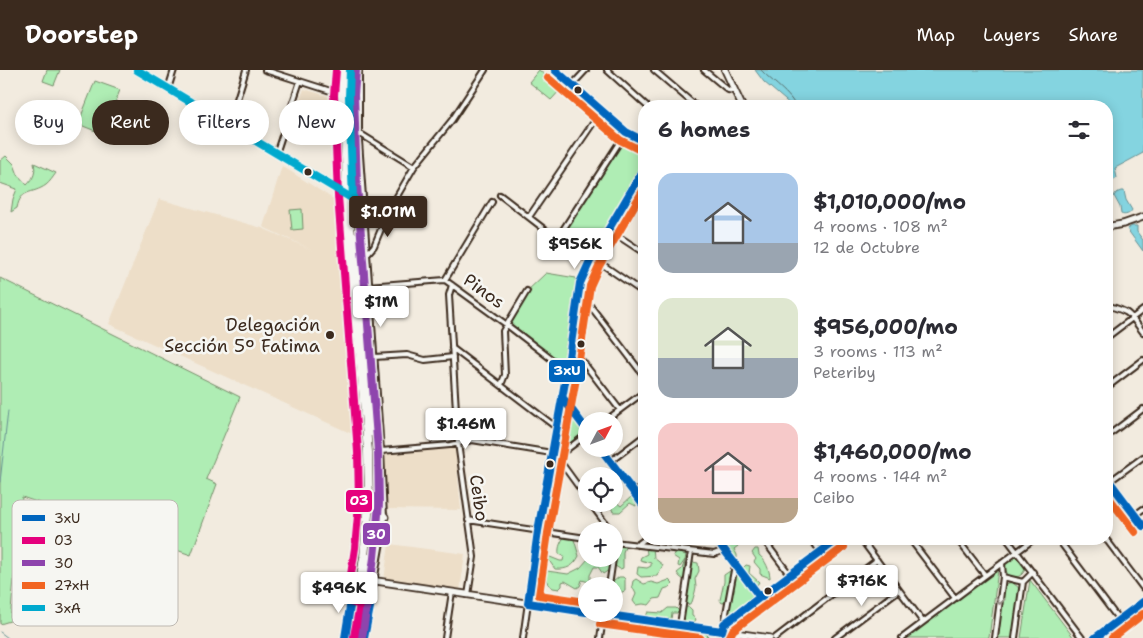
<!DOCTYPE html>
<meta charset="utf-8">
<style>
body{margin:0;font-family:"Shantell Sans",sans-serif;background:#f2f2f3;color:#2b2b33;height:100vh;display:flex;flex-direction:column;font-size:19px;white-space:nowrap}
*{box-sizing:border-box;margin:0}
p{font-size:16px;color:#7c7c81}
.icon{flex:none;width:28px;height:28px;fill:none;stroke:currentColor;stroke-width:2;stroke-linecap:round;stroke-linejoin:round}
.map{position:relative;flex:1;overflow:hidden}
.drawer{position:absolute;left:638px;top:30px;width:475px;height:445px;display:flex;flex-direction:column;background:#fff;border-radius:20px;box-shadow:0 2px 12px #0003}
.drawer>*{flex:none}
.top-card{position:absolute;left:15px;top:30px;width:475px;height:45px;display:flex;gap:10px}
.needle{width:32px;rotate:49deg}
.tools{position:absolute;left:578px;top:342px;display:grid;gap:10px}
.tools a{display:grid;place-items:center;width:45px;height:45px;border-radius:50%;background:#fff;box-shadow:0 2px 12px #0003;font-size:25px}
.price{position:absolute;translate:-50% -42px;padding:0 11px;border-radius:5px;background:#fff;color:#222;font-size:16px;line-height:32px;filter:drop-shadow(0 1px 2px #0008)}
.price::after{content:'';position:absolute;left:50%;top:30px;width:15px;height:11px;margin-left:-8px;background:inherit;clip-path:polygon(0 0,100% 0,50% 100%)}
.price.on{background:#3b2a1e;color:#fff}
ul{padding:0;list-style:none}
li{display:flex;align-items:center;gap:15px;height:125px;padding:0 20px}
li span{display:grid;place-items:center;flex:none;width:140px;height:100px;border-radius:15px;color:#555}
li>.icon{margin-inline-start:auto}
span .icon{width:60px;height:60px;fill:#fffc;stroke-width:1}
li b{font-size:21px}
h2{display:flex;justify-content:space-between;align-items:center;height:60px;padding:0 20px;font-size:21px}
.chip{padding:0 18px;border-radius:22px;background:#fff;box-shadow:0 2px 12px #0003;font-size:18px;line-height:45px}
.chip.on{background:#3b2a1e;color:#fff}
header{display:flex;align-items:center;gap:30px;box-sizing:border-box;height:70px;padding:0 25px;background:#3b2a1e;color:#fff}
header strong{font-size:24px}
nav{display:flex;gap:28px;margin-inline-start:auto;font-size:18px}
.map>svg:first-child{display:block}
.built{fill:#eddec8}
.green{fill:#afedb4;stroke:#758c69}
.water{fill:#84d4e0;stroke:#679092}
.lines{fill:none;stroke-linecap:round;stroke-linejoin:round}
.shore{stroke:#586e6c;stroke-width:1}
.stream{stroke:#679092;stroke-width:1}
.street-casing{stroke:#3b2a1e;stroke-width:8}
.secondary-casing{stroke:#3b2a1e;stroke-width:9}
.primary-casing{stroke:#3b2a1e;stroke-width:10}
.highway-casing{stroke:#3b2a1e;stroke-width:11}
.street{stroke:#f6f6f2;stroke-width:4}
.secondary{stroke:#f6f6f2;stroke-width:5.5}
.primary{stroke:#f6f6f2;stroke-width:6}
.highway{stroke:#f6f6f2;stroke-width:8}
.bus-1-casing{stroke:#f6f6f2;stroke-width:11}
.bus-2-casing{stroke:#f6f6f2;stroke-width:11}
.bus-3-casing{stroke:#f6f6f2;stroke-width:11}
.bus-4-casing{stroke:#f6f6f2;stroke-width:11}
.bus-5-casing{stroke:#f6f6f2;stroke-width:11}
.bus-1{stroke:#0065bd;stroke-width:8}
.bus-2{stroke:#e5007d;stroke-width:8}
.bus-3{stroke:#8e44ad;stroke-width:8}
.bus-4{stroke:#f26522;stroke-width:8}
.bus-5{stroke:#00a9ce;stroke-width:8}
.oneway{stroke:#989088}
.bus-dot{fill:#3b2a1e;stroke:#f6f6f2;stroke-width:2}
.labels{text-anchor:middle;stroke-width:5;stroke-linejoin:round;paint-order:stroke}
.street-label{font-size:18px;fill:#3b2a1e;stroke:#f6f6f2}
.poi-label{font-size:18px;fill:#3b2a1e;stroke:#f6f6f2;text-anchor:end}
.key{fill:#f6f6f2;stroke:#beb9b2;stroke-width:1}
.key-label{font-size:14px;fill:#3b2a1e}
.line-badge{stroke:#f6f6f2;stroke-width:2}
.badge-label{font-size:14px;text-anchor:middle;font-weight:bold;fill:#fff}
</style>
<header>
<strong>Doorstep</strong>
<nav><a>Map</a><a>Layers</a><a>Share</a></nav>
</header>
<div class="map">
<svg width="1143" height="568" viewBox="0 0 1143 568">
<rect width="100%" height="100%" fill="#f2ebdf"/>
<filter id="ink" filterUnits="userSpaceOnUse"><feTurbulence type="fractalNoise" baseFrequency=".02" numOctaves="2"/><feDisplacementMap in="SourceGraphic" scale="10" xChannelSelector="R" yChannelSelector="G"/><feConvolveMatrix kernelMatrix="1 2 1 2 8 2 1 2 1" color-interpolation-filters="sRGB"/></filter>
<g filter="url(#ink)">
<path class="built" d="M304 19 331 27V54L295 43Z
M282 96 341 134V193L359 367 109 254 159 129 262 158 313 180 263 157Z
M455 376 461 440 388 439 384 383Z
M389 474 465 484 460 521 384 510Z"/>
<path class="green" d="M47 0H60L54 15 43 11Z
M539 0 561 19 551 30 529 12Z
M95 11 120 20 103 64 78 54Z
M626 65 644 74V89L589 186 564 170 561 167Z
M6 86 14 94 18 105 27 115C34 108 36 102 34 93L56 103C53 107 50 112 46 115 32 125 21 118 17 138L11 142 13 129 17 119 0 113V91Z
M302 139 303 159 292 160 290 140Z
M546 203 576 208 563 295 508 252 525 223Z
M0 208 240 327 206 409 217 414 191 485 22 427 10 551 0 554Z
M563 339 568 340 584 360 583 365 564 380 557 379Z
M631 427 636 432V436L630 433 620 442H613L610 434H614V430L621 436Z
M565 466H573L579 486C574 496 567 500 555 499L548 489 550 487 560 491H563L564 486 559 484C558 477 561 471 565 466Z
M718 469H729L732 476 737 473 738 476 734 479 737 485V488L731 486Z
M621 474 625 477 623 482V498L620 499 612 494 610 489H614V479Z
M646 477H653L654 488 663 495 657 506 641 507 637 504 638 497 647 498 651 496V493L640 490 641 487 647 484Z
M755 479H758L759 485C765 489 770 501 770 508L760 504V499L754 492 756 489 752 483Z
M675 481 684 482 686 484 684 498 687 506 684 510 680 507 677 503 682 499 685 490 680 497 678 496 679 490 673 486Z
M1005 497a10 10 0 1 1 20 0a10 10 0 1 1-20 0Z
M588 489H603V493L609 495V500L603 504 598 497H594L590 505V510L589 512 582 510 580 516 577 518 565 511 562 512V516L559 519 553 518 548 514 545 506 547 501 568 504 580 498Z
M693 492 698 493 699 501 695 509 696 517 695 522 692 532 688 535 684 530 690 508V496Z
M746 495 750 496 749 503 759 512 757 515H748L755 528 731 546 726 544 731 516 727 518 729 527 726 532 722 533 720 530 724 512V505L730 501 739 500 740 504 747 513 745 508 748 505 741 500Z
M998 500 989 568H906Z
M619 507H623L625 509V521L619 523 614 534V516H608Z
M636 509 644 514 651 512 658 514 669 510 673 514 670 517 664 519 660 528 654 529 649 535 643 534 636 535 633 531 636 524 632 516 633 511Z
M1030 510 1074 568H1021Z
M1012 512 1020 519 1013 568H996L1003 515Z
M685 537H689L692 540V546L696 549 694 553 683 554 680 550V541Z
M668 538H676L679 541 677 543H672L671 549 661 552 652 547 646 546 648 542 662 543Z
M633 549 641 550 649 556 657 555 669 556 672 568H658V564C644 555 649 559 636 562L631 557Z
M685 558 706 563 709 568H681Z"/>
<path class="water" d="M755 0H1143V83L1117 97 1115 98 1117 108 1114 110H1108L1106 107V36H792L764 12Z
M1121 121H1124L1126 130 1132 140C1130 144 1125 146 1121 144L1120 137 1114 126 1116 123Z
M1132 156H1137V162L1143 170V181L1127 159Z"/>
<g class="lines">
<path class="shore" d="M761 0C769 9 793 26 795 36"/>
<path class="stream" d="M0 412 8 341
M0 562 8 568"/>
<defs>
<path id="street" d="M265 0 340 24
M340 0 341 45
M359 0V71L381 381 384 447 381 472 364 568
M555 0 626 62 644 71
M607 0 647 36
M654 0 696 36
M704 0 728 20 734 21
M572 15 586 0
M168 19 174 0
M229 55 246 0
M359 63 414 97
M276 84 300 11
M344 122 362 394C363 455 354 509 345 568
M631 122 644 130
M500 125 548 162 590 191
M353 129 362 141
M363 143 389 140
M529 147 602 40
M609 160 644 183
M557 169 626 62
M367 184 374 176 389 140 414 97 452 50 485 0
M593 188 644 223
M445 210 492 132
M452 215 449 225 458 373 474 487 468 525
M368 216 445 210 507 255 567 301
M579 221 644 306
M1106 235C1130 242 1128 242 1143 262
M1106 268 1143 240
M570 275 620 340
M452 278 557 358
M374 287 407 285 425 290 453 287
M501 315 505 305 503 261 527 221
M1106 318 1143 290
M562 327 586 359
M605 351 644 322
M1106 367 1143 339
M601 379 644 436
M381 381 450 375 472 370 552 383 557 387 586 427
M557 387 586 365
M611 391 644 366
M1106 407 1143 456
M1106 414 1143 387
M634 423 644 416
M591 434 611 461
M1135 445 1143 439
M468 450 586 468
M614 468 615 472 614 483
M716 469 760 527
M763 469 790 505
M811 469 821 482
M861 469 923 552
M910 469 955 528
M957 469 985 505
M1007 469 1082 568
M1058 469 1119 550
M1106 469 1143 518
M614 472 714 484 725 480
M637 475 645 469
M1003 507 1023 512
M609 516 613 489
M724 554 838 469
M724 554 735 495
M445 568 452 522
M523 568 538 461 567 301 580 213 590 191 644 99
M600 568 604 544
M678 568 691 482
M775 568 877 490
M835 568 899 520
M902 568 1034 469
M995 568 1003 507 1002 493
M1015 568 1023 512 1033 502
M1095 568 1143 532"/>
<path id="secondary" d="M725 0 742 36
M1106 157 1123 154 1143 147
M363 509 586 542
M601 544 770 568"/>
<path id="primary" d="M137 0 353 129"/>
<path id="highway" d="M346 0 344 25 347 116 368 382 369 434 364 487 352 568
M356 167 371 362
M373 434 384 447
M358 568 369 488"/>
</defs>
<use href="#street" class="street-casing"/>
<use href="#secondary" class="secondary-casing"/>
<use href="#primary" class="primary-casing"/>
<use href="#highway" class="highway-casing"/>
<use href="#street" class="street"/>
<use href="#secondary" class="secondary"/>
<use href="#primary" class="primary"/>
<use href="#highway" class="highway"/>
<defs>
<path id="bus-1" d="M555 0 626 62 644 71
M562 327 586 359
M601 379 644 436
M1106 407 1143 456
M716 469 760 527
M586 542 528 533 538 461 567 301 580 213 590 191 644 99
M601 544 722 561 724 554 838 469
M345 568 352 524 372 527 364 568
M1095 568 1143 532"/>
<path id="bus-2" d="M336 0 334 25 338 126 358 382 359 434 355 478 348 524 351 532 360 535 354 566
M355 568 365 512"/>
<path id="bus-3" d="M356 1 354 25 357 115 378 381 379 434 374 488 362 568"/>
<path id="bus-4" d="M548 8 620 70 640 80
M1106 424 1135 462
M586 532 539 525 548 463 577 303 590 216 599 196 644 119
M600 554 700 568
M729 568 733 560 844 477
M1112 568 1143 544"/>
<path id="bus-5" d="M137 0 353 129
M350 0 349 27 353 129"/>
</defs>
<use href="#bus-1" class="bus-1-casing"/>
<use href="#bus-2" class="bus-2-casing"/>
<use href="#bus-3" class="bus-3-casing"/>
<use href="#bus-4" class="bus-4-casing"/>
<use href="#bus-5" class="bus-5-casing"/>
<use href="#bus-1" class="bus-1"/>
<use href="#bus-2" class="bus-2"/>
<use href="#bus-3" class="bus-3"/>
<use href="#bus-4" class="bus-4"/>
<use href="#bus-5" class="bus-5"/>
</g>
<defs><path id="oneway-chevron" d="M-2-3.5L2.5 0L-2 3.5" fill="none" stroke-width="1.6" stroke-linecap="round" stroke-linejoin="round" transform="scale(1.25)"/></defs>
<use class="oneway" href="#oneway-chevron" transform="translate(1000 531) rotate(98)"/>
</g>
<g class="bus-dot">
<circle cx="578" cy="20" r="4.5"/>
<circle cx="308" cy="102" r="4.5"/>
<circle cx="330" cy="265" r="5"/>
<circle cx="581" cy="274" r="4.5"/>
<circle cx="550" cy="394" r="4.5"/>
<circle cx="768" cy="521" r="4.5"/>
</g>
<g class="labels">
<g class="street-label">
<text transform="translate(484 221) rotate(36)" y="6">Pinos</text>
<text transform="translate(479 428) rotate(82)" y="6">Ceibo</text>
</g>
<g class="poi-label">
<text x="320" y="261">Delegación<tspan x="320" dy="21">Sección 5º Fatima</tspan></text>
</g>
</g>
<rect x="12" y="430" width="166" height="126" rx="8" class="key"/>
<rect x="22" y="445" width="23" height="6" fill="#0065bd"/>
<rect x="22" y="467" width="23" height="7" fill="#e5007d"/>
<rect x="22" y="490" width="23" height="6" fill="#8e44ad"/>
<rect x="22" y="512" width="23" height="7" fill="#f26522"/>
<rect x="22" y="535" width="23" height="6" fill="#00a9ce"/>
<g class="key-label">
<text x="54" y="453">3xU</text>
<text x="54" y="475">03</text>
<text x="54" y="498">30</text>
<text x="54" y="520">27xH</text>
<text x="54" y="543">3xA</text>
</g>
<g class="line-badge">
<rect x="548" y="289" width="38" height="24" rx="5" fill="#0065bd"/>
<rect x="345" y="419" width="28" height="24" rx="5" fill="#e5007d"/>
<rect x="362" y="452" width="29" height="24" rx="5" fill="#8e44ad"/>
</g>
<g class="badge-label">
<text x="567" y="305">3xU</text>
<text x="359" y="435">03</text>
<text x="376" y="469">30</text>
</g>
</svg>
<div class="tools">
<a><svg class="needle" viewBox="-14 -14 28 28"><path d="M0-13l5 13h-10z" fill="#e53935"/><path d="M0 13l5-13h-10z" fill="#7c7c81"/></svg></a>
<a><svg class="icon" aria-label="locate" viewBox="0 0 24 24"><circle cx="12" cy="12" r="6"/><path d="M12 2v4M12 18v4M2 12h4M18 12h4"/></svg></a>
<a>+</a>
<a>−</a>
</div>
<b class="price on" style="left:388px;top:168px">$1.01M</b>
<b class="price" style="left:575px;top:200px">$956K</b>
<b class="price" style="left:381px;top:258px">$1M</b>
<b class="price" style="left:466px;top:380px">$1.46M</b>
<b class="price" style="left:862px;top:537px">$716K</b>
<b class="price" style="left:339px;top:544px">$496K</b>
<div class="top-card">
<a class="chip">Buy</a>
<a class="chip on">Rent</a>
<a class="chip">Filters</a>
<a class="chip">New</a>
</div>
<section class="drawer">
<h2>6 homes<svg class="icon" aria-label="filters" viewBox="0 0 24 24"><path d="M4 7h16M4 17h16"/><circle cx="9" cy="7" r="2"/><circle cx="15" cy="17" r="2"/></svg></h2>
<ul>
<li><span style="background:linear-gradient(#a9c7e8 70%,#9aa5b1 0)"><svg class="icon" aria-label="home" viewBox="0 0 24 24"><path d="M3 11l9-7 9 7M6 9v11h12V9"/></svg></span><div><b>$1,010,000/mo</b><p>4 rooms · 108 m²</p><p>12 de Octubre</p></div></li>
<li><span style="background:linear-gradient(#dfe7d0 60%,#9aa5b1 0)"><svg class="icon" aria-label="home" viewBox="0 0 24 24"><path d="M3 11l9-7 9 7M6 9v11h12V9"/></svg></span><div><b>$956,000/mo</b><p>3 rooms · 113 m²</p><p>Peteriby</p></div></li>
<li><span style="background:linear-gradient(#f6c9c9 75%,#b9a48a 0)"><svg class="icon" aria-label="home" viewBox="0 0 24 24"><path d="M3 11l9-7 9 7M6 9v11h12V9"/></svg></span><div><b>$1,460,000/mo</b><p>4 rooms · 144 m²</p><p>Ceibo</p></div></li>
</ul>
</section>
</div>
